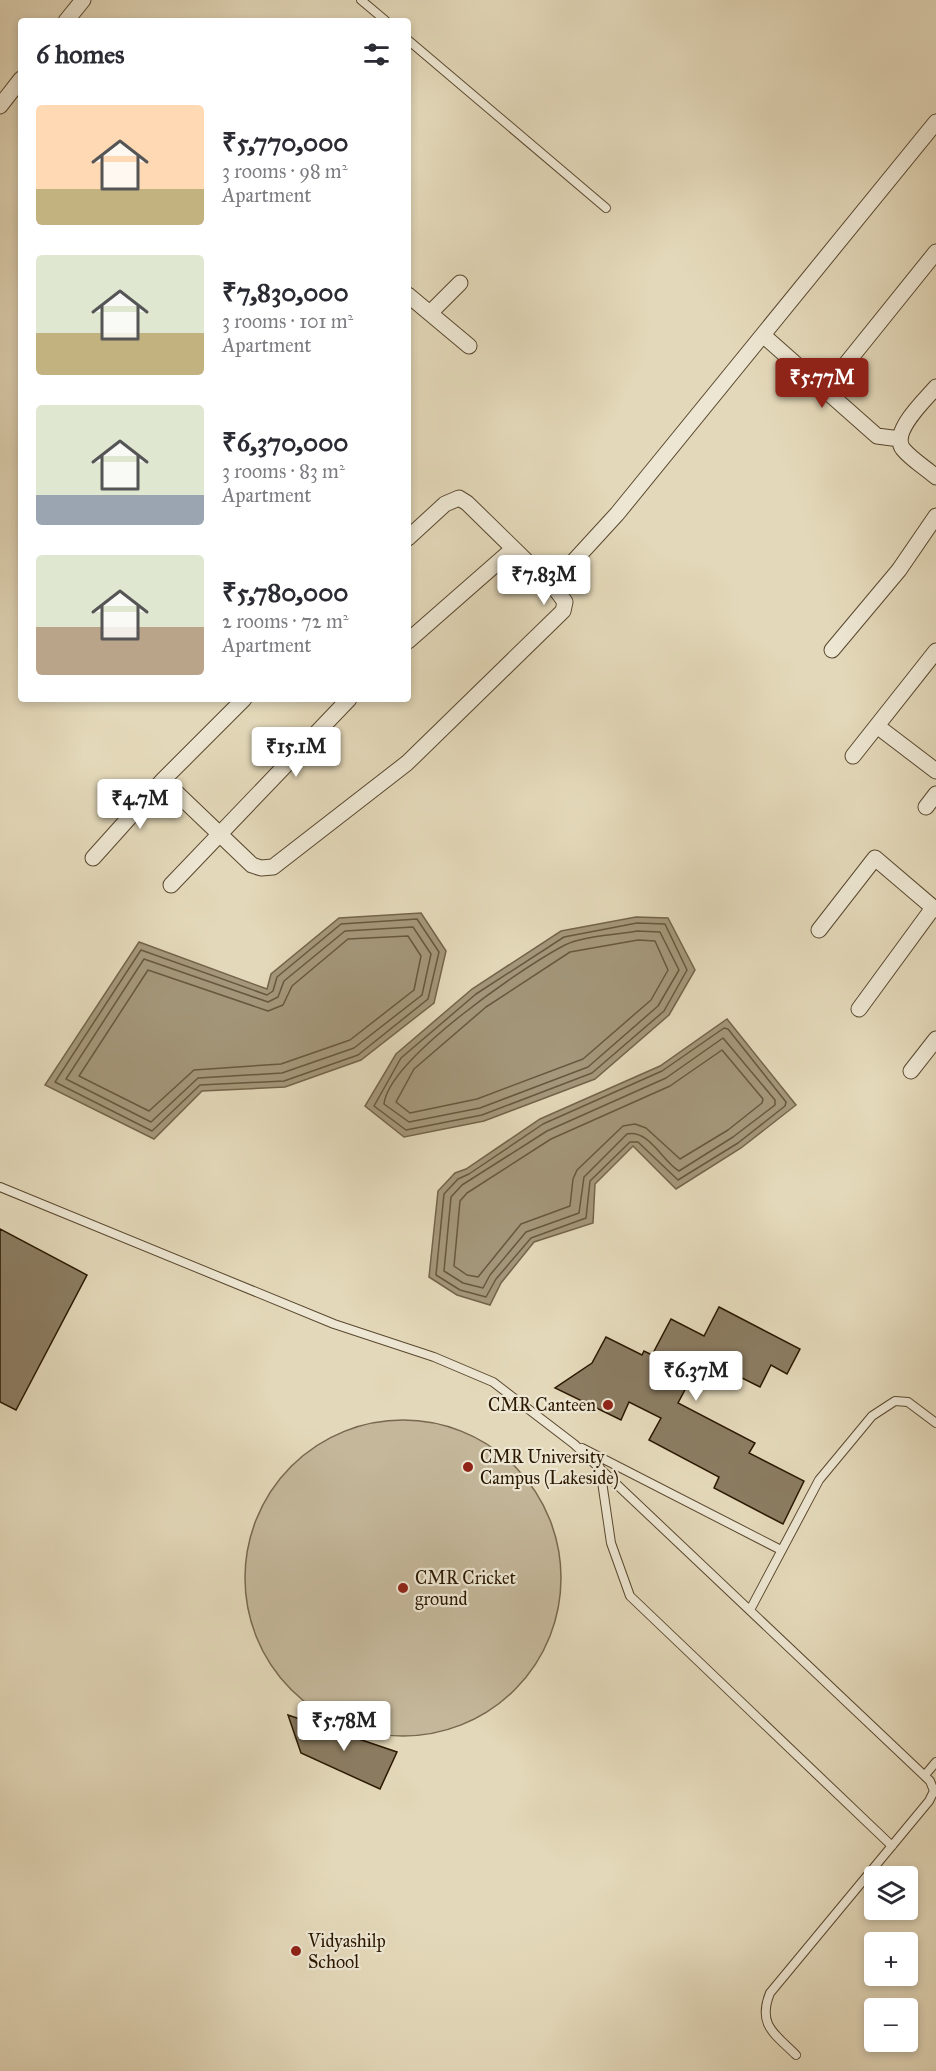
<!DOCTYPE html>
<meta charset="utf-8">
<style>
body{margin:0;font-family:"IM FELL Great Primer",serif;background:#f7f7f7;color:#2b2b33;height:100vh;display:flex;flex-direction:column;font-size:22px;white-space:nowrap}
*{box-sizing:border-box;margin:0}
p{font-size:20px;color:#7c7c81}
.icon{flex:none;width:33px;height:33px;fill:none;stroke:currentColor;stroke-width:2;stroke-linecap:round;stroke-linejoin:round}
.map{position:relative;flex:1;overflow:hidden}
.sheet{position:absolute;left:18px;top:18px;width:393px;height:684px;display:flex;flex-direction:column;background:#fff;border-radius:6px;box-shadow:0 3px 9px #0003}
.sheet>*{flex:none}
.buttons{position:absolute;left:864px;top:1866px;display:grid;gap:12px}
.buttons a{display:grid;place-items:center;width:54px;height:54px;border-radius:6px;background:#fff;box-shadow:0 3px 9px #0003;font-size:30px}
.price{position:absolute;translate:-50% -51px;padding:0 14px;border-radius:6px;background:#fff;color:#222;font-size:20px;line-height:39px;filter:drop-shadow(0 2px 3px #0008)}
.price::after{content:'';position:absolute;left:50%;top:36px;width:18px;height:14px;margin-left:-9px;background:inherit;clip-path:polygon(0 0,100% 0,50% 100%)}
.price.current{background:#8f2418;color:#fff}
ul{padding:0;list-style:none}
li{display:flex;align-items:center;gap:18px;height:150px;padding:0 18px}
li span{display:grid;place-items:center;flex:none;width:168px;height:120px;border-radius:6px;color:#555}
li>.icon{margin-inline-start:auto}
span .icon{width:72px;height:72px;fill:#fffc;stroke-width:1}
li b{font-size:26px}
h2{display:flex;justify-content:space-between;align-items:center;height:72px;padding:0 18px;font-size:26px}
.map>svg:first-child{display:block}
.green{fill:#c4b79a;stroke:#78684e;stroke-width:1.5}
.water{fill:#a4977a;stroke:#74644a;stroke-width:1.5}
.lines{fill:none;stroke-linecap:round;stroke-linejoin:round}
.shore{stroke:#68583e;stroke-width:1.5}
.building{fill:#8b7c61;stroke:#2b1801;stroke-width:1.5}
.service-casing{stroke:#59482f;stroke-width:10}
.minor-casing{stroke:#59482f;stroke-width:17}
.service{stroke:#ede6d2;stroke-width:8}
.minor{stroke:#ede6d2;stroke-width:15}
.poi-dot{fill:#8f2418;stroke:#ede6d2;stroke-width:2}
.labels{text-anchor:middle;stroke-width:4.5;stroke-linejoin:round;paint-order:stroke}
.poi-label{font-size:18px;fill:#2b1801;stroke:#ede6d2;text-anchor:start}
</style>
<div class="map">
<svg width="936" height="2071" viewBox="0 0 936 2071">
<rect width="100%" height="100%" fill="#e3d8b9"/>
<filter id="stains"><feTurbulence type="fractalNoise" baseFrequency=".00333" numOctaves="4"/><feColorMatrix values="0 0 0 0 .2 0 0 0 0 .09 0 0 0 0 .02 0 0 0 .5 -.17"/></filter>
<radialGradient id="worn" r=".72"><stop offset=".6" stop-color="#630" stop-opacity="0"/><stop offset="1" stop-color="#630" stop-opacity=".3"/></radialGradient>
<path class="green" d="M245 1578a158 158 0 1 1 316 0a158 158 0 1 1-316 0Z"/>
<path class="water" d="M421 913 446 951 434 1003 361 1060 285 1087 202 1091 154 1139 45 1085 139 942 267 989 271 974 339 918Z
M636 917 668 918 695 970 669 1015 595 1079 484 1121 404 1137 365 1106 396 1054 472 989 561 931Z
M727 1019 796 1105 741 1148 676 1189 633 1146 595 1184 593 1223 534 1242 501 1283 490 1305 457 1295 429 1277 438 1191 455 1173 466 1169 540 1119 660 1066Z"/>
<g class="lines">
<path class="shore" d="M417 919 439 952 428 999 358 1055 284 1081 200 1085 152 1131 55 1082 141 950 267 995 273 991 277 977 341 924Z
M637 923 665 924 687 970 664 1011 592 1073 482 1115 406 1130 374 1106 401 1058 476 994 564 937Z
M413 927 431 954 422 995 354 1048 282 1073 198 1078 151 1122 66 1079 144 959 268 1002 278 997 284 981 345 931Z
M637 931 660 932 679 970 658 1006 588 1067 480 1108 409 1122 384 1104C389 1059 524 966 565 945 582 936 617 935 637 931Z
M408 936 421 956 414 990 350 1040 281 1064 194 1070 149 1111 79 1076 148 970 268 1011 283 1005 292 986 348 939Z
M638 940 655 941 668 970 651 1000 583 1059 477 1099 410 1113 396 1102 414 1069 486 1007 570 952Z
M724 1028 728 1029 786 1102 785 1106 738 1143 678 1180 638 1142H630L590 1181 586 1218 531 1238 496 1279 486 1297 460 1290 436 1275 444 1194 458 1179 469 1174 543 1124 662 1071Z
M723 1038 775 1100V1105L733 1137 679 1171C663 1162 649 1129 627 1134L584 1177 579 1213 526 1232 490 1275 483 1288 463 1283 444 1271 451 1197 462 1185 547 1131 666 1078Z
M722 1050 763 1099 762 1103 728 1130 680 1159 646 1128 635 1124 623 1126 577 1170 573 1179 570 1206 521 1224 478 1277 467 1275 454 1266 460 1201 467 1193 551 1139 670 1086Z"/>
</g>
<path class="building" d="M0 1229 87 1275 16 1410 0 1402Z
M719 1307 800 1349 787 1374 771 1365 760 1387 702 1358 678 1403 755 1443 749 1453 804 1481 783 1524 714 1488 719 1477 649 1440 661 1418 629 1402 621 1420 555 1388 592 1363 606 1337 642 1355 644 1351 652 1355 671 1319 704 1336Z
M288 1715 397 1752 380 1789 301 1753Z"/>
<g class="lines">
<defs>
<path id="service" d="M361 0 386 21
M408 40 606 208
M0 1187 334 1324 434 1357 493 1382 574 1444 930 1781 934 1791 929 1801 770 1993C757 2025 775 2034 796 2055
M582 1448 781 1550
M600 1468 611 1543 630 1596 892 1846
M750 1610 819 1480 872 1416 895 1401 908 1402 936 1423
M925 1775 936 1762"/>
<path id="minor" d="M66 21 83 0
M0 106 21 79
M408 295 469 346
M430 313 460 283
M763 335 877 436 900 439
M936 387C925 400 890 432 903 449 912 460 926 468 936 477
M825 390 936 252
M551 586 617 514 936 122
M408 641 513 549
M832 650 899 570 936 516
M244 699 163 780 252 865 261 868 273 867 407 763 563 611 565 602 557 591 467 503 459 498 445 504 408 538
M877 726 936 771
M853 756 936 651
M926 807 936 794
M93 858 163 780
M171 885 349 699
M819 930 875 858 936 910
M859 1009 933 908
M911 1071 936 1039"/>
</defs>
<use href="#service" class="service-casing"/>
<use href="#minor" class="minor-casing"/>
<use href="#service" class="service"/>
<use href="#minor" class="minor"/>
</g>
<g class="poi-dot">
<circle cx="608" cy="1405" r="6"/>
<circle cx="468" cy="1467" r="6"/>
<circle cx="403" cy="1588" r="6"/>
<circle cx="296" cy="1951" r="6"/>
</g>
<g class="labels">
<g class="poi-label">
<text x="596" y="1411" text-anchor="end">CMR Canteen</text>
<text x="480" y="1463">CMR University<tspan x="480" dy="21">Campus (Lakeside)</tspan></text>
<text x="415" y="1584">CMR Cricket<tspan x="415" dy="21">ground</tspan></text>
<text x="308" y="1947">Vidyashilp<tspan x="308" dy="21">School</tspan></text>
</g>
</g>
<rect width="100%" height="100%" filter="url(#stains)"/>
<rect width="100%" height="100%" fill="url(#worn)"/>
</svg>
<div class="buttons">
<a><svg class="icon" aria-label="layers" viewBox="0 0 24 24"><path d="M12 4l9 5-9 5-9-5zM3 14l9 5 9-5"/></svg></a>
<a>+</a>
<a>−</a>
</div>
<b class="price current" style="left:822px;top:409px">₹5.77M</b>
<b class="price" style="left:544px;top:606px">₹7.83M</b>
<b class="price" style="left:296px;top:778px">₹15.1M</b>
<b class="price" style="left:140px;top:830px">₹4.7M</b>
<b class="price" style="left:696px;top:1402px">₹6.37M</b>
<b class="price" style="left:344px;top:1752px">₹5.78M</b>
<section class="sheet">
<h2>6 homes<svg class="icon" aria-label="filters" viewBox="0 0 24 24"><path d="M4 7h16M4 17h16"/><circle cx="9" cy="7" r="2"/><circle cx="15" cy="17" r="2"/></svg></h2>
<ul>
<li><span style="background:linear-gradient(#ffd9b3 70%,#c2b280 0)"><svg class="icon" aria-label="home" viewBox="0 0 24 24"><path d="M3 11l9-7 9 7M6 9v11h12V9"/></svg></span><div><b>₹5,770,000</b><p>3 rooms · 98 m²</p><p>Apartment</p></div></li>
<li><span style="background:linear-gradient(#dfe7d0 65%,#c2b280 0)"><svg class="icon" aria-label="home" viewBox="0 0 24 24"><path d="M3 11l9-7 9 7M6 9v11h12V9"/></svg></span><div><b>₹7,830,000</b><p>3 rooms · 101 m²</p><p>Apartment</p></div></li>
<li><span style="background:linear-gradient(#dfe7d0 75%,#9aa5b1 0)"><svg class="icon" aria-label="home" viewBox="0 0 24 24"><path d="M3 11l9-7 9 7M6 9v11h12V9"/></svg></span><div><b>₹6,370,000</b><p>3 rooms · 83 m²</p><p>Apartment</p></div></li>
<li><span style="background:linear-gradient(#dfe7d0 60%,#b9a48a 0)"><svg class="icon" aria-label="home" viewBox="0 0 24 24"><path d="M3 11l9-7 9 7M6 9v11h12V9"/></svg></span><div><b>₹5,780,000</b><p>2 rooms · 72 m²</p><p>Apartment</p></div></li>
</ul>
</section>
</div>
